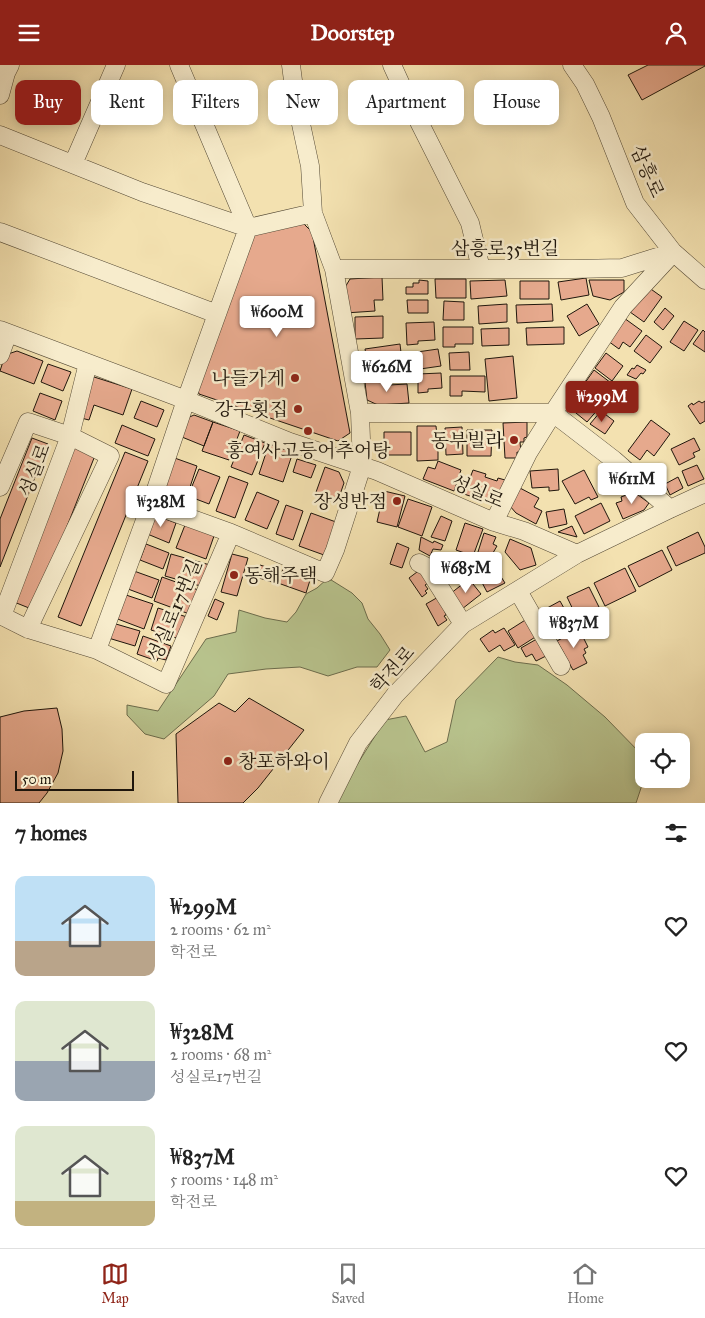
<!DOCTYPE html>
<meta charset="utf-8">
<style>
body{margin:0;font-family:"IM FELL Great Primer","Noto Serif KR",serif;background:#f2f2f2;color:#222;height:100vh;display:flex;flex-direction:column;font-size:19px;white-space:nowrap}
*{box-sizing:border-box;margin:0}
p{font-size:16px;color:#767676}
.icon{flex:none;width:28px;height:28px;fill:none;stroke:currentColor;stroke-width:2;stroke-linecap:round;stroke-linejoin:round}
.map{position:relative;height:738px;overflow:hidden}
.panel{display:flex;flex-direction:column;background:#fff;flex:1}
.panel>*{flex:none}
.top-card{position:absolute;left:15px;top:15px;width:675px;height:45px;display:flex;gap:10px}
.controls{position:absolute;left:635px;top:668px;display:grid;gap:10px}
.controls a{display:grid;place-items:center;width:55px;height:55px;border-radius:10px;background:#fff;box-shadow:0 2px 12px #0003;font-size:25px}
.scale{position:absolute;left:15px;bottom:12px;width:119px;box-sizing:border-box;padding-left:5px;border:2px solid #1f160c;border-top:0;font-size:14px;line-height:18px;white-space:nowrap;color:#1f160c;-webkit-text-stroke:4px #f7eccc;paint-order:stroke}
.price{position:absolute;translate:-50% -42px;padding:0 11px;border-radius:5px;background:#fff;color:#222;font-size:16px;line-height:32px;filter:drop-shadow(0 1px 2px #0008)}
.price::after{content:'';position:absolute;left:50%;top:30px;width:15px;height:11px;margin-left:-8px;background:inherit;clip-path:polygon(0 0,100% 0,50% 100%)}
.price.on{background:#8f2418;color:#fff}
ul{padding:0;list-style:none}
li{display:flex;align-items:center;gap:15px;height:125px;padding:0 15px}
li span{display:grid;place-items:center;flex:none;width:140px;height:100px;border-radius:10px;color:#555}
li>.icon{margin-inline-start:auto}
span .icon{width:60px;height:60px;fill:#fffc;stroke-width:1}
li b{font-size:21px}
h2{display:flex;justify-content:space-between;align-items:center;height:60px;padding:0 15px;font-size:21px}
.chip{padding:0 18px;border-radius:10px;background:#fff;box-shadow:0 2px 12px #0003;font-size:18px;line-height:45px}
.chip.on{background:#8f2418;color:#fff}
header{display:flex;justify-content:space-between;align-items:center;height:65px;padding:0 15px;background:#8f2418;color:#fff;font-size:22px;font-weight:700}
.tabs{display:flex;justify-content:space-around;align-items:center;height:70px;border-top:1px solid #e0e0e0;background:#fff;font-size:14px;color:#767676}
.tabs a{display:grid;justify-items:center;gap:2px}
.tabs .on{color:#8f2418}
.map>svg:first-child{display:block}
.green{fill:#b8c38d;stroke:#6c6c4c}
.building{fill:#e6a98d;stroke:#1f160c}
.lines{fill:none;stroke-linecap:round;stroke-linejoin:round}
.minor-casing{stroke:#544935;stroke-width:19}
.minor{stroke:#f7eccc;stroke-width:18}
.poi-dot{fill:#8f2418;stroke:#f7eccc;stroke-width:2}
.labels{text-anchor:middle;stroke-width:5;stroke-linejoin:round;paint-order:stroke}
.street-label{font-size:19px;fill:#1f160c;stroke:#f7eccc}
.poi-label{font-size:19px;fill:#1f160c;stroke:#f7eccc;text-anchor:end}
</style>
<header><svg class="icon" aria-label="menu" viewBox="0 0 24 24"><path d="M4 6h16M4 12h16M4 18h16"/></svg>Doorstep<svg class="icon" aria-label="person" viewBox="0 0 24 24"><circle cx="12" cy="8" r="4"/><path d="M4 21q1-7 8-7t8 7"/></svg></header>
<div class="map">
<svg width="705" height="738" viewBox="0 0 705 738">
<rect width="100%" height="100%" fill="#f3e1b0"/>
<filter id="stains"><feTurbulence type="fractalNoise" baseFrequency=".004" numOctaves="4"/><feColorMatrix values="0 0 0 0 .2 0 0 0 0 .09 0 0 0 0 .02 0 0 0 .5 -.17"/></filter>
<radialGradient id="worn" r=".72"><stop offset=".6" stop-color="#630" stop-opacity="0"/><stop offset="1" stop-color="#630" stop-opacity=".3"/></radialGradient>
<path class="green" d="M328 513 352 528 362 538 368 554 380 569 390 585 377 602H357L328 611 300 602 266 604 228 609 214 631 164 674 145 669 127 650V640L158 646 206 574 236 567 239 545 265 553 287 557 296 547 306 529 317 523Z
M498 592 515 597 538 600 567 620 605 652 644 692V714L636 738H333L385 655 406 651 425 687 447 677 456 635Z"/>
<path class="building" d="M648 0H705V1L642 35 628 10Z
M302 157 312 167 350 368 338 376 199 329 195 315 250 171Z
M382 212 383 235H374L375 246 345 248 344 224 350 214Z
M586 213 589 230 561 235 558 217Z
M435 214H466V233H436Z
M419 215 428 216V229H406V222H413V218H419Z
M505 215 507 231 471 234 470 216Z
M589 215H624V227L610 235 593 231Z
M520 216H549V234H520Z
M648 222 662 232 644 257 630 247Z
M407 235H428V248H408Z
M444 236 464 237V255H443Z
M507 239V257L479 259 478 241Z
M552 239 553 256 517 258 516 240Z
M587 239 599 259 579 271 567 251Z
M665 243 674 251 663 265 654 257Z
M383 251V273L355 274V252Z
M624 253 642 266 630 282 623 277 619 284 608 276Z
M684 256 698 265 684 286 670 277Z
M434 257 435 275 418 276V279L407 280 406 258Z
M443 262H473V279H455V282H443Z
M564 262V279L527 280 526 263Z
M509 263V280L482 281 481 264Z
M703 265 705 267V287L693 279Z
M646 270 662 282 650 298 634 286Z
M400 279 402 296 397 297V303L369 307 365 284Z
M438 284 441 301 413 305 410 288Z
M17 286 43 296 34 319 0 306 5 290Z
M469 287 470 305H450L449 288Z
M606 288 623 301 612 316 595 303Z
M513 291 517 333 489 336 485 294Z
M48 299 71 307 63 326 41 317Z
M637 300 646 305 643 309 641 308 636 314 627 310 632 303 634 304Z
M594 305 615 321 602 337 582 322Z
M441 308 442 323 428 324V327L418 328V309Z
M91 311 132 324 123 350 94 340 89 355 77 352Z
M450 311H485V327L462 326V331H450Z
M388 315 389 320 407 319 409 338 378 340 367 335 365 317Z
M622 321 636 332 624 347 610 336Z
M576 325 599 343 587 357 565 339Z
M40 328 62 336 55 355 33 346Z
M141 336 164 345 157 362 134 353Z
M699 336 702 338 705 336V356L700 359 688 341 692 338 693 340Z
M601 346 614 356 605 369 590 359Z
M194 350 213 357 204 381 177 370 183 355Z
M651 355 670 369 654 391 647 385 640 395 628 386Z
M213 357 240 366 229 395 202 386Z
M527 357V372L524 373V377H520L521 388 517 387V393H505L503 358Z
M122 360 155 374 148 391 115 378Z
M417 361H436L437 371 442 372V385H438V395L417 396Z
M462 362 463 389 446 390 445 363Z
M467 365H492L491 391H467Z
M384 367H411V390H384Z
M244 370 265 378 252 410 231 402Z
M32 373 48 379 0 502V454Z
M694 373 700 385 693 388 695 392 679 400 671 384Z
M71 378 96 388 34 545 9 535Z
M269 379 293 387 283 417 259 409Z
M125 387 148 396 81 561 58 552Z
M169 391 197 401 184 440 168 435 160 417Z
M297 394 316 400 311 413 293 407Z
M438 396 461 405 454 426 423 414 428 402 435 404Z
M697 400 704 414 688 421 682 406Z
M325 402 339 407 344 418 337 438 315 430Z
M199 404 220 412 209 439 188 431Z
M558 404 559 425 549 426V422L532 423 530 406Z
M473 405 486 409 485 412 497 416 498 413 505 415 499 433 490 438 464 429Z
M584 405 598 432 591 435 589 432 575 439 562 416Z
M229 411 248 418 235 453 216 446Z
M678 412 683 423 670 430 665 419Z
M518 422 539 433 534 442 542 446 536 459 516 448 509 440Z
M384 426 405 431 397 462 377 457Z
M257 427 279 436 267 464 245 455Z
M634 427 649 438 644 445 623 454 616 438 622 436 621 432Z
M408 434 432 442 422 471 398 462Z
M601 438 610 456 584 469 575 451Z
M286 440 303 446 293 475 276 469Z
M564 444 567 459 549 463 546 447Z
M311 448 336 457 324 490 299 481Z
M152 449 176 458 169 478 145 468Z
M441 451 452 456 445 476 431 472Z
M465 458 483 464 473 491 456 485Z
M185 460 214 471 206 494 176 483Z
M572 461 577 472 558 467Z
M698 467 705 482V488L676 501 667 482Z
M484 468 496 472 493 479 497 481 490 493 477 490Z
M421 472 433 478 434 476 443 480 441 485 433 484 430 491 419 485Z
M510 474 531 483 536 500 520 505 505 487Z
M397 478 409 483 402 503 390 499Z
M146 479 169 488 163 504 140 495Z
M662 485 672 505 639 522 628 501Z
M171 489 210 500 204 522 165 511Z
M232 489 248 493 237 531 221 527Z
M450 491 464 498 443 516 434 507Z
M285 498 316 513 311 512 306 528 278 518Z
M260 500 276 505 272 517 256 512Z
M485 503 488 508 492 505 494 509 498 507 505 518 487 527 477 508Z
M625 503 636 526 605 541 594 518Z
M421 504 428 518 425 520 428 524 425 526 427 528 422 532 409 513Z
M134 506 159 515 152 533 128 524Z
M162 512 201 526 192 550 154 536Z
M469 514 481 529 462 544 450 529Z
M589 522 599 542 577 553 567 532Z
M123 529 153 539 144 564 115 553Z
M440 531 448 545 445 547 446 550 444 551 447 555 438 561 426 539Z
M215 534 224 538 217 555 208 551Z
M560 536 575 563 552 576 538 548Z
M158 543 187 552 180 574 151 565Z
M530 552 540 569 518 583 508 566Z
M109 557 140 566 135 581 105 572Z
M504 563 515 580 504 586 500 580 489 587 480 574 493 565 495 568Z
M579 564 588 582 584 584 586 588 583 590 587 598 573 605 557 576Z
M143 571 171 581 166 595 158 593 157 596 137 589Z
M542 571 548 590 536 596 532 589 526 592 521 583Z
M249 633 304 665 258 723 243 738H178L176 669 219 638 235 647Z
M57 643 62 664 63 686 58 708 47 728 39 738H0V652L24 646Z"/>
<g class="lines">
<defs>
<path id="minor" d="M392 0 408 35 470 158 481 204
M572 0 585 19 601 52 635 138 673 187 705 215
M0 30 6 8 10 0
M0 70 142 127 248 163 313 148
M73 99 116 0
M0 167 217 249
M334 204H573L622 203 673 187
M0 265 186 335 290 377 377 406 494 457 524 466 577 489
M0 290 8 268
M360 348H553L614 395 670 444
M0 422 28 357 70 371 110 391 28 564
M151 439 231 468 325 508 335 485 362 401 360 348 334 204 313 148 310 101 295 31 291 0
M494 457 528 388 553 348 623 242 673 188
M419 498 427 502 463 559
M518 526 561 601
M0 550 28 564 97 585 166 619 231 468
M2 551 70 371 88 298
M97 585 151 439 186 335 248 163 179 0
M328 738 358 678 395 630 463 559 577 489 670 444 705 428"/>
</defs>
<use href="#minor" class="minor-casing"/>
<use href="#minor" class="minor"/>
</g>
<g class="poi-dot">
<circle cx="295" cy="313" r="5"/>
<circle cx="298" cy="344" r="5"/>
<circle cx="308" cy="366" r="5"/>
<circle cx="514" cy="375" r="5"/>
<circle cx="397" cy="436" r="5"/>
<circle cx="234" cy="510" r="5"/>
<circle cx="228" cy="696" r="5"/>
</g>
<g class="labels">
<g class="street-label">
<text transform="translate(648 106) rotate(66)" y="7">삼흥로</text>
<text x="505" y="190">삼흥로35번길</text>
<text transform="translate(34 405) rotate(-69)" y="7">성실로</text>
<text transform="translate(478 426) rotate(23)" y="7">성실로</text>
<text transform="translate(174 545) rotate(-67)" y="7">성실로17번길</text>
<text transform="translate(392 604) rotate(-48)" y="7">학전로</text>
</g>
<g class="poi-label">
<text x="285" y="320">나들가게</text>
<text x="288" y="351">강구횟집</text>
<text x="504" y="382">동부빌라</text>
<text x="308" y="392" text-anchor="middle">홍여사고등어추어탕</text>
<text x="387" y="443">장성반점</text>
<text x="244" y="517" text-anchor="start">동해주택</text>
<text x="238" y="703" text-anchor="start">창포하와이</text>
</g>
</g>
<rect width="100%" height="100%" filter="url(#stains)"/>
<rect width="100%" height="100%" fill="url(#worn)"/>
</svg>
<div class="controls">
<a><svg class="icon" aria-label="locate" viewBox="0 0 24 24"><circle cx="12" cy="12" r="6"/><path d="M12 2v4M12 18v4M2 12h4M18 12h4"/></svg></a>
</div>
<div class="scale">50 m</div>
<b class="price" style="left:277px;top:273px">₩600M</b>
<b class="price" style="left:387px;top:328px">₩626M</b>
<b class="price on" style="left:602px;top:358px">₩299M</b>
<b class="price" style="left:632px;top:440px">₩611M</b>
<b class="price" style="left:161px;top:463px">₩328M</b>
<b class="price" style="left:466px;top:529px">₩685M</b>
<b class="price" style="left:574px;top:584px">₩837M</b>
<div class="top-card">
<a class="chip on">Buy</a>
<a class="chip">Rent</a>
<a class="chip">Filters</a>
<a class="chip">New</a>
<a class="chip">Apartment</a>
<a class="chip">House</a>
</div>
</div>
<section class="panel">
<h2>7 homes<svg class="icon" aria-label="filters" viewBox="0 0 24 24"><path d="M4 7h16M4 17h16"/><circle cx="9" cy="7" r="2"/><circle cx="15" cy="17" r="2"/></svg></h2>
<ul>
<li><span style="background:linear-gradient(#bfe0f5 65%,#b9a48a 0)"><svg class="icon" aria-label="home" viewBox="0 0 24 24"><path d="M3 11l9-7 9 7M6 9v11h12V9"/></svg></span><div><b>₩299M</b><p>2 rooms · 62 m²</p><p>학전로</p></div><svg class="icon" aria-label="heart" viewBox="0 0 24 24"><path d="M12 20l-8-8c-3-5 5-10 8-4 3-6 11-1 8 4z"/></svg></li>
<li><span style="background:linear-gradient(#dfe7d0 60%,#9aa5b1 0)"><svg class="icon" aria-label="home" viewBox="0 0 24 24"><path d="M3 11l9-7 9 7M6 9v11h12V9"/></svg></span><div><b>₩328M</b><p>2 rooms · 68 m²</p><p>성실로17번길</p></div><svg class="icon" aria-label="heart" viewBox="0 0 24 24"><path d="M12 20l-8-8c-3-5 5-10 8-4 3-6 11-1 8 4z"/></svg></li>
<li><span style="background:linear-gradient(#dfe7d0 75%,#c2b280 0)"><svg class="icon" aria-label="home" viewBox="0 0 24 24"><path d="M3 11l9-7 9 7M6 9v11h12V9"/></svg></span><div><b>₩837M</b><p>5 rooms · 148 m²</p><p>학전로</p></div><svg class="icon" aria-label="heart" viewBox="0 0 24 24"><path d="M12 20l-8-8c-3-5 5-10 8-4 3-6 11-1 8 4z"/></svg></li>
</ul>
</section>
<nav class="tabs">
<a class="on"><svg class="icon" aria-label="map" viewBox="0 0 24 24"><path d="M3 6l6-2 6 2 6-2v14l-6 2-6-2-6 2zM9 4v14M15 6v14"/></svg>Map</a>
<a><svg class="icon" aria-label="saved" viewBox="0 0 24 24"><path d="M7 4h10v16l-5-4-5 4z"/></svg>Saved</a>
<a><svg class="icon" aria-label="home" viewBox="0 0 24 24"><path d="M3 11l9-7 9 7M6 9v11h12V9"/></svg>Home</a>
</nav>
